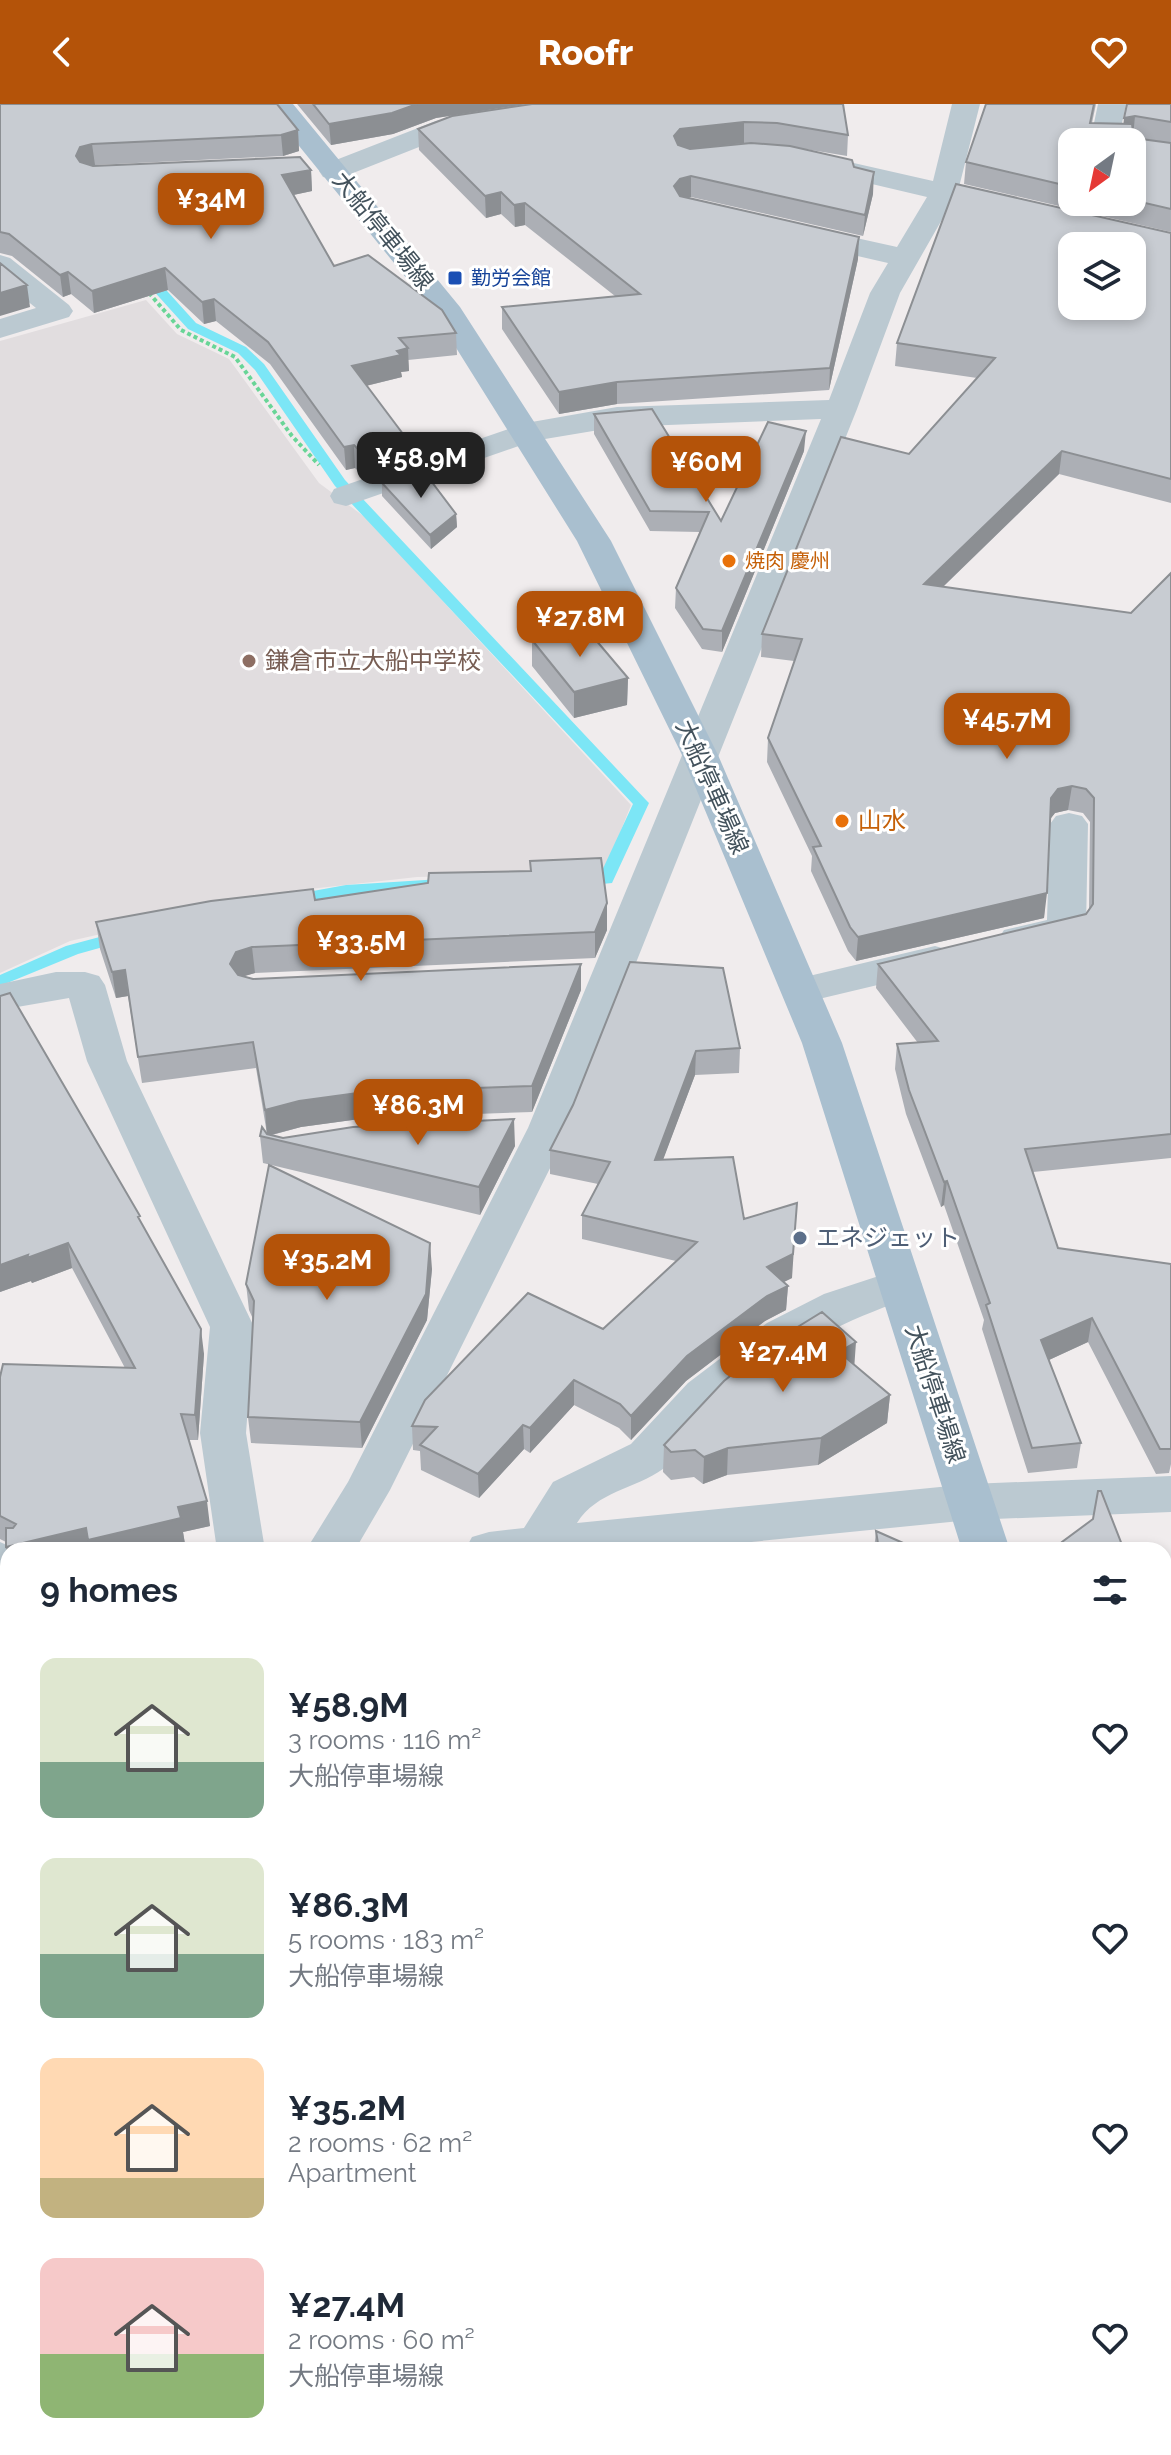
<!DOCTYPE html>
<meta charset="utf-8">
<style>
body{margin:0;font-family:Raleway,"Noto Sans JP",sans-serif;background:#f2f2f3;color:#1f2937;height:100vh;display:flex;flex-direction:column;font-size:30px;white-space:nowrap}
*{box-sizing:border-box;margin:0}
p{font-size:26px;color:#747a83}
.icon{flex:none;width:44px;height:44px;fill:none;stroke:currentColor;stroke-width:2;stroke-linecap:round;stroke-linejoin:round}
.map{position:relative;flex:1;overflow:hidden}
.details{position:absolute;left:0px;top:1438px;width:1172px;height:914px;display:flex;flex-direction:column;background:#fff;border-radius:24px 24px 0 0;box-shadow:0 4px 12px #0003}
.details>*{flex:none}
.needle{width:52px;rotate:213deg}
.buttons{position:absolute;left:1058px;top:24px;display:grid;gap:16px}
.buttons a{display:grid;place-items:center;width:88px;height:88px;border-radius:16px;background:#fff;box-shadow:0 4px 12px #0003;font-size:40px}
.price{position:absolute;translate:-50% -68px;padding:0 18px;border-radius:16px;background:#b45309;color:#fff;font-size:26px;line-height:52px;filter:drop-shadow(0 2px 4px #0008)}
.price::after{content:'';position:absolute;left:50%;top:48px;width:24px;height:18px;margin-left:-12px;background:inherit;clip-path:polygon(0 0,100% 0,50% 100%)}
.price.on{background:#222;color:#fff}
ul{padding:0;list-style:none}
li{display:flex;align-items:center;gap:24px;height:200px;padding:0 40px}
li span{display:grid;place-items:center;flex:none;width:224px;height:160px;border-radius:16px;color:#555}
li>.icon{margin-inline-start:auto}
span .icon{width:96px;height:96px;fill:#fffc;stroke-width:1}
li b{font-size:34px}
h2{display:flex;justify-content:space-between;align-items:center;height:96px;padding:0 40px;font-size:34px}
header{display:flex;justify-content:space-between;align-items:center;height:104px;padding:0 40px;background:#b45309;color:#fff;font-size:36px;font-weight:800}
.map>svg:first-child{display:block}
.education{fill:#e1dddf}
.green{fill:#b4f4c8}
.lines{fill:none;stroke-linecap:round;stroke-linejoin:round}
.stream{fill:#7ce6f6;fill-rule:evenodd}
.path{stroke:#69d597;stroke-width:4;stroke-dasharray:4 3;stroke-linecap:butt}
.minor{fill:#bbc9d1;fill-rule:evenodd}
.major{fill:#a9bfcf;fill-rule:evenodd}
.wall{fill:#acafb5;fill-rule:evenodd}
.shaded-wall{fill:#8c8f93}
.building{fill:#c8ccd2;stroke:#8c8f93;stroke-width:2;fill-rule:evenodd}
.transit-dot{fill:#1a4fb4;stroke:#fff;stroke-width:3}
.food-dot{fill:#e8710a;stroke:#fff;stroke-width:3}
.education-dot{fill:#8d6e63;stroke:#fff;stroke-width:3}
.service-dot{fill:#5c6f8a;stroke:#fff;stroke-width:3}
.labels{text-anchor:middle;stroke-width:6;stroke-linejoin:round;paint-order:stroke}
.far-transit-label{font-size:20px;fill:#164399;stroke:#fff;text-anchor:start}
.far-food-label{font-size:20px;fill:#c56008;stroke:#fff;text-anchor:start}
.street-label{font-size:24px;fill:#43525c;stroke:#fff}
.education-label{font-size:24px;fill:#785e54;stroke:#fff;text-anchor:start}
.food-label{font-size:24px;fill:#c56008;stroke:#fff;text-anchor:start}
.service-label{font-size:24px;fill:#4e5e75;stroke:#fff;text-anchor:start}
</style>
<header><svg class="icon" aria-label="back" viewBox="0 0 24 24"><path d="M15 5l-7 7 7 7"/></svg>Roofr<svg class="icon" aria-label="heart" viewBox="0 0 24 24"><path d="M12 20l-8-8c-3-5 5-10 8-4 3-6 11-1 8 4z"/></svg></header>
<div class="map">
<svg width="1171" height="2351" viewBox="0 0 1171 2351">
<rect width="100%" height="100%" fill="#f0eced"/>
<path class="education" d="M146 196 177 230 229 255 319 379 366 414 631 701 604 769 417 773 292 787 70 837 0 869V237Z"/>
<path class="green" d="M844 2344H943L944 2351H823Z"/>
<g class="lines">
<path class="stream" d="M141 167H149L196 219 246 243 264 260 345 376 646 696 649 699 612 779 582 782 574 777 582 772 600 771 633 700 335 382 255 266 238 249 188 225 141 173Z
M441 775 447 777 449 780 447 783 346 791 291 801 283 796 291 791 346 781Z
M122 827 130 832 128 836 78 850 0 882V871L66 842Z
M388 2344H412L410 2351H386Z"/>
<path class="path" d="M149 189 181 226 235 253 292 332 319 361"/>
<path class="minor" d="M952 0H980L959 83 980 88 984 94 980 100 970 103 952 98 900 189 857 305 570 1024 390 1386 355 1446H306L348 1378 528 1024 821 315 617 323 533 337 346 402 334 399 330 392 334 385 526 319 617 303 829 296 870 189 888 159 792 137 787 131 792 125 802 122 897 143 927 93 804 64 800 58 804 52 814 50 933 77Z
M1098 0H1126L1118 38H1090Z
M474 11 484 13 488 19 484 25 452 30 343 73 333 75 323 73 319 67 323 61 436 17Z
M0 151 10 154 69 201 73 207 69 213 0 234V215L36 204 0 175Z
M1069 709 1082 712 1088 720 1086 824 1080 833C1056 839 1028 850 1004 844L998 835 1004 826 1047 816 1050 720 1056 712Z
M935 842 949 846 955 855 949 864 802 899 788 895 782 886 788 877Z
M56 868H85L99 872 105 881 127 957 254 1223 246 1329 265 1446H217L200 1329 210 1223 87 957 69 894 0 906V880Z
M900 1165 916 1170 922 1181 916 1192C838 1218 783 1247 721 1302 700 1321 685 1348 663 1365 635 1385 597 1387 577 1419L970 1380 1171 1372V1408L970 1416 671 1446H465L472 1433 489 1428 524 1424 553 1378 631 1340 688 1279 767 1219 824 1190Z
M0 1438 18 1446H8V1506L0 1503Z
M8 1517V1555L0 1557V1519Z
M1171 1698V1758L1164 1761V1701Z
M88 2344H149L146 2351H85Z
M674 2344H744L741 2351H671Z
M935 2344H995L996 2351H936Z"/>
<path class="major" d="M265 0H293L460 203 611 437 718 651 842 939 1010 1446H962L802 939 682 651 577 437 433 207Z
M1164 1950 1171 1953V2021L1164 2018Z"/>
</g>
<path class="wall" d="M0 0 298 26 299 47 283 52 95 61 311 66 312 87 293 91 334 162 456 229 457 251 408 256 409 267 401 268 402 273 366 282 407 357 363 372 355 364 346 366 270 260 216 217 204 220 168 186 94 209 71 190 63 193 12 152 0 149Z
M297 0H527L436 14 393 30 331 41Z
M843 0 848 31 847 52 805 45 854 63 873 90 863 132 691 93 687 94 858 155 829 286 617 300 559 310 502 225V203L615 192 525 121 515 123 501 110 486 114 419 46 418 25Z
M986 0H1096L1092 19 1124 20 1127 0H1171V128L964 80 966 58ZM1072 38H1132V98H1072Z
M1171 129V399L1059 370 943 483 1131 509 1171 469V1054L1033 1068 1058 1144 1171 1160V1360L1169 1369 1156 1370 1088 1238 1049 1256 1081 1339 1077 1364 1028 1369 982 1225 984 1216 944 1101 941 1103 906 1010 895 965 897 940 918 939 876 884 878 860 1086 810 1089 805 1090 718 1083 709 1068 706 1055 709 1050 715 1044 814 856 857 848 847 811 767 812 752 767 658 768 634 794 557 761 553 762 530 909 350 977 274 895 262 897 239Z
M594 310 721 417 804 347 722 548 702 545 675 504 676 484 700 428 650 427 594 330Z
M382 379 456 410 457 423 431 445 382 392Z
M532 536 628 574 627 601 574 614 532 562Z
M530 757 607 826 595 854 255 869 244 872 253 875 581 860V886L532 1008 367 1014 301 1023 272 1031 283 1034 515 1042 480 1111 263 1059 260 1032 267 1030 256 964 142 979 128 892 116 894 100 845 96 818 315 796 530 767Z
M630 858 740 944 739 969 695 971 663 1055 744 1115 792 1174 784 1178 788 1182 786 1206 765 1217 686 1277 631 1336 619 1324 574 1301 530 1349 524 1345 479 1394 421 1366 420 1347 413 1346 412 1322 603 1225 676 1157 582 1135V1111L598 1080 550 1070V1046L573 1001Z
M0 892 141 1119 204 1250 198 1336H189L210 1422 183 1428 185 1440 158 1446H8V1453L6 1438 0 1435V1273L125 1264 72 1164 32 1179 31 1177 0 1188Z
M432 1165 427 1216 362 1344 251 1339 248 1313 253 1215 249 1206 246 1180Z
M854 1261 890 1291 887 1319 818 1361 727 1371 703 1380 694 1373 671 1376 663 1368 664 1341Z
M876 1427 919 1446H874Z
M1062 1438 1124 1446H1060Z
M1164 1551 1170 1567 1164 1594Z
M8 1902V2154L0 2151V1915Z
M1164 2223 1171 2246V2322L1164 2323Z
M170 2344H349L346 2351H167Z
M600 2344H658L642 2351H603Z"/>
<path class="shaded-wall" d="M417 0H527L436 14 393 30 331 41 329 20Z
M1135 12 1133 33 1122 35 1124 14Z
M744 18V39L679 46 674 32 680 25Z
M298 26 299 47 283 52 281 31Z
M92 40 95 61 78 74 76 52 80 43Z
M311 66 312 87 284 93 282 71Z
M874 68 873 90 863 132 865 111Z
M691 72V93L679 96 674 82 680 75Z
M501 88V110L486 114 485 92Z
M525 99V121L515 123 514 101Z
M859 133 858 155 829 286 830 264Z
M165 164 168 186 94 209 92 187Z
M68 168 71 190 63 193 60 171Z
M27 181 30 203 0 212V189Z
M214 195 216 217 204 220 202 198Z
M408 244 409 267 401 268 402 273 353 285 352 262 397 247Z
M617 278V300L559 310V288Z
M806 327 804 347 722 548V527Z
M406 334 407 357 363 372 362 349Z
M354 341 355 364 346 366 344 343Z
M1062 347 1059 370 922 503 924 480Z
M456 410 457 423 431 445 430 431Z
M628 574 627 601 574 614V588Z
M1072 682 1068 706 1055 709 1048 718 1051 694 1058 685Z
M1047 789 1044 814 856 857 858 833Z
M607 799V826L595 854V828Z
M252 843 255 869 238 874 230 860 236 848Z
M581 860V886L532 1008V982Z
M125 866 128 892 116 894 112 868Z
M696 947 695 971 654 1080 655 1056Z
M365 988 367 1014 301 1023 267 1032 265 1006 299 997Z
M514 1015 515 1042 480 1111 479 1083Z
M947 1077 944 1101 941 1103 944 1078Z
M797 1099 792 1174 765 1187 767 1163Z
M68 1139 72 1164 32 1179 31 1177 0 1188V1161L28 1151Z
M430 1139 432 1165 427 1216 362 1344 360 1318Z
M788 1182 786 1206 765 1217 686 1277 631 1336V1312L687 1252 767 1192Z
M1092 1214 1088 1238 1038 1261 1041 1236Z
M201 1225 204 1250 198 1336 195 1311Z
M856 1238 854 1266 839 1248Z
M574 1276V1301L530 1349V1324Z
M890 1291 887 1319 818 1361 821 1334Z
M523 1321 524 1345 479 1394 478 1370Z
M728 1344 727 1371 703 1380 704 1353Z
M207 1397 210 1422 183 1428 185 1440 158 1446H90L88 1436 178 1403Z
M86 1424 90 1446H8V1453L6 1443Z
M8 1831V1867L0 1876V1840Z
M320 2344H322L323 2351H318Z
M337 2344H349L346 2351H337Z
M609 2344H658L642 2351H609Z"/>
<path class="building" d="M0 0H277L298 26 281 31 92 40 80 43 76 52 80 58 93 62 300 53 311 66 282 71 334 162 368 151 442 206 456 229 399 234 408 244 397 247 401 251 352 262 406 334 362 349 354 341 344 343 268 238 214 195 202 198 165 164 92 187 68 168 60 171 9 130 0 128Z
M313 0H417L392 9 329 20Z
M532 0H843L848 31 777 19 744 18 680 25 674 32 678 41 690 45 751 39 790 42 852 56 854 63 874 68 865 111 691 72 680 75 674 82 680 92 859 133 830 264 617 278 559 288 502 203 640 190 525 99 514 101 501 88 485 92 418 25 452 12Z
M986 0H1094L1090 19 1132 20 1134 34 1171 39V105L1132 96V38H1072V83L966 58Z
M1127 0H1171V18L1135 12 1124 14Z
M956 80 1171 129V375L1062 347 924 480 1131 509 1171 469V1030L1025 1045 1058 1144 1171 1160V1345H1160L1092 1214 1041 1236 1081 1339 1032 1344 986 1201 990 1199 947 1077 944 1078 909 986 897 940 938 937 878 860 1086 810 1093 800 1094 694 1086 685 1072 682 1058 685 1051 694 1047 789 858 833 850 823 813 743 821 742 768 634 802 535 762 530 841 333 909 350 995 254 897 239ZM1072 142H1132V202H1072Z
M0 159 27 181 0 189Z
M652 305 721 417 768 318 806 327 722 527 703 525 676 484 709 408 650 407 594 310Z
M422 365 456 410 430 431 382 379Z
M584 522 628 574 574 588 532 536Z
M601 754 607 799 595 828 252 843 236 848 230 860 238 871 253 875 581 860 532 982 365 988 299 997 265 1006 253 938 138 953 125 866 112 868 96 818 211 797 313 785 315 796 428 779 429 769 531 767 530 757Z
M630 858 723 864 740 944 696 947 655 1056 733 1053 744 1115 797 1099 793 1150 767 1163 788 1182 767 1192 687 1252 631 1312 620 1300 574 1276 530 1324 523 1321 478 1370 420 1341 437 1323 412 1322 425 1296 528 1189 603 1225 697 1138 582 1111 610 1058 550 1046 573 1001Z
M10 889 140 1112 138 1113 201 1225 195 1311 181 1310 207 1397 178 1403 181 1414 88 1436 86 1424 6 1443V1424H13L16 1420 0 1412V1273L3 1260 135 1264 68 1139 27 1154 28 1151 0 1161V892Z
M514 1015 479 1083 260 1032 262 1023 267 1030 283 1034 353 1023Z
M269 1061 430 1139 426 1190 360 1318 248 1313 254 1197 246 1180Z
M822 1208 856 1238 839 1248 890 1291 821 1334 728 1344 704 1353 695 1346 671 1348 664 1341 724 1277 770 1240Z
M1098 1387H1101L1124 1446H1068L1062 1438 1093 1415Z
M876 1427 919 1446H879Z
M1164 1551 1170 1567 1164 1568Z
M8 1670V1831L0 1840V1714Z
M8 1902V2129L0 2127V1915Z
M1164 2223 1171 2246V2299L1164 2300Z
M170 2344H320L318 2351H167Z
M1024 2344H1137L1138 2351H997V2346Z"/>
<rect class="transit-dot" x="447" y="166" width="16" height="16" rx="4"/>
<g class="food-dot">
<circle cx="729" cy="457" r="8"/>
<circle cx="842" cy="717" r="8"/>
</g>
<circle class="education-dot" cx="249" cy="557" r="8"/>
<circle class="service-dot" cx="800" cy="1134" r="8"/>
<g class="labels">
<g class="far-transit-label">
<text x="471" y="181">勤労会館</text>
</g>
<g class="far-food-label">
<text x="745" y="464">焼肉 慶州</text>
</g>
<g class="street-label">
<text transform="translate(383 127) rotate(51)" y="8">大船停車場線</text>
<text transform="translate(712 683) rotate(66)" y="8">大船停車場線</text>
<text transform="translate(935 1290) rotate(72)" y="8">大船停車場線</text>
</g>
<g class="education-label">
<text x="265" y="565">鎌倉市立大船中学校</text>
</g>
<g class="food-label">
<text x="858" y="725">山水</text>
</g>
<g class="service-label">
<text x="816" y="1142">エネジェット</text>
</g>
</g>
</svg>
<div class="buttons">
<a><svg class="needle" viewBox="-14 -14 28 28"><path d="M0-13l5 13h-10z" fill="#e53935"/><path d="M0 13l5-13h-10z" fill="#747a83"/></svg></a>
<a><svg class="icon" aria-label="layers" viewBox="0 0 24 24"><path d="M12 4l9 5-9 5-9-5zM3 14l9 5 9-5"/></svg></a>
</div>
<b class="price" style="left:211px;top:137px">¥34M</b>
<b class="price on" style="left:421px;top:396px">¥58.9M</b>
<b class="price" style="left:706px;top:400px">¥60M</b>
<b class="price" style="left:580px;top:555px">¥27.8M</b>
<b class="price" style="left:1007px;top:657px">¥45.7M</b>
<b class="price" style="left:361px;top:879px">¥33.5M</b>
<b class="price" style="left:418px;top:1043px">¥86.3M</b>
<b class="price" style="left:327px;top:1198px">¥35.2M</b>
<b class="price" style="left:783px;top:1290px">¥27.4M</b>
<section class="details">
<h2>9 homes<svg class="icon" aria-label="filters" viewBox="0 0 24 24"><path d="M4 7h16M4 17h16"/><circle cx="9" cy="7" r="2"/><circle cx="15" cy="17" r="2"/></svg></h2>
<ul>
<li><span style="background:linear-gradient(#dfe7d0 65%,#7fa58c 0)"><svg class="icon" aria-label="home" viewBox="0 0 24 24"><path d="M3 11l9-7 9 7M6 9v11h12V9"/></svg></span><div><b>¥58.9M</b><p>3 rooms · 116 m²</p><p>大船停車場線</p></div><svg class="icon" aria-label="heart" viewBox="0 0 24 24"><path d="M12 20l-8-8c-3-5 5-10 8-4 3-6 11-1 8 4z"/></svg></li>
<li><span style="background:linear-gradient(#dfe7d0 60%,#7fa58c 0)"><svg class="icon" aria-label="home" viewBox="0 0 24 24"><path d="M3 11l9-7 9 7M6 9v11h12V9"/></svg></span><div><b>¥86.3M</b><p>5 rooms · 183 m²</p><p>大船停車場線</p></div><svg class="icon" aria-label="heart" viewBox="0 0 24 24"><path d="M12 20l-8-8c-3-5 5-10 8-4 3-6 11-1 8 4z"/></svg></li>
<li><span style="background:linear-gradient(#ffd9b3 75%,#c2b280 0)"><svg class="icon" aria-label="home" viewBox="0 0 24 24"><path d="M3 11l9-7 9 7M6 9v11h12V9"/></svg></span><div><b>¥35.2M</b><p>2 rooms · 62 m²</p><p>Apartment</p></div><svg class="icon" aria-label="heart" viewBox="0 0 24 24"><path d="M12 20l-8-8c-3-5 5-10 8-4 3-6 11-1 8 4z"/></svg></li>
<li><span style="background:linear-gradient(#f6c9c9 60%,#8fb573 0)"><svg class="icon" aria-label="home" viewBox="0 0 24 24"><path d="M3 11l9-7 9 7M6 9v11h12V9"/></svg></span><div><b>¥27.4M</b><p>2 rooms · 60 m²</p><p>大船停車場線</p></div><svg class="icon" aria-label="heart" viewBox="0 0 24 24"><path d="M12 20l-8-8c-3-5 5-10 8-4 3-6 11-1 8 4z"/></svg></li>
</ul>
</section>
</div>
